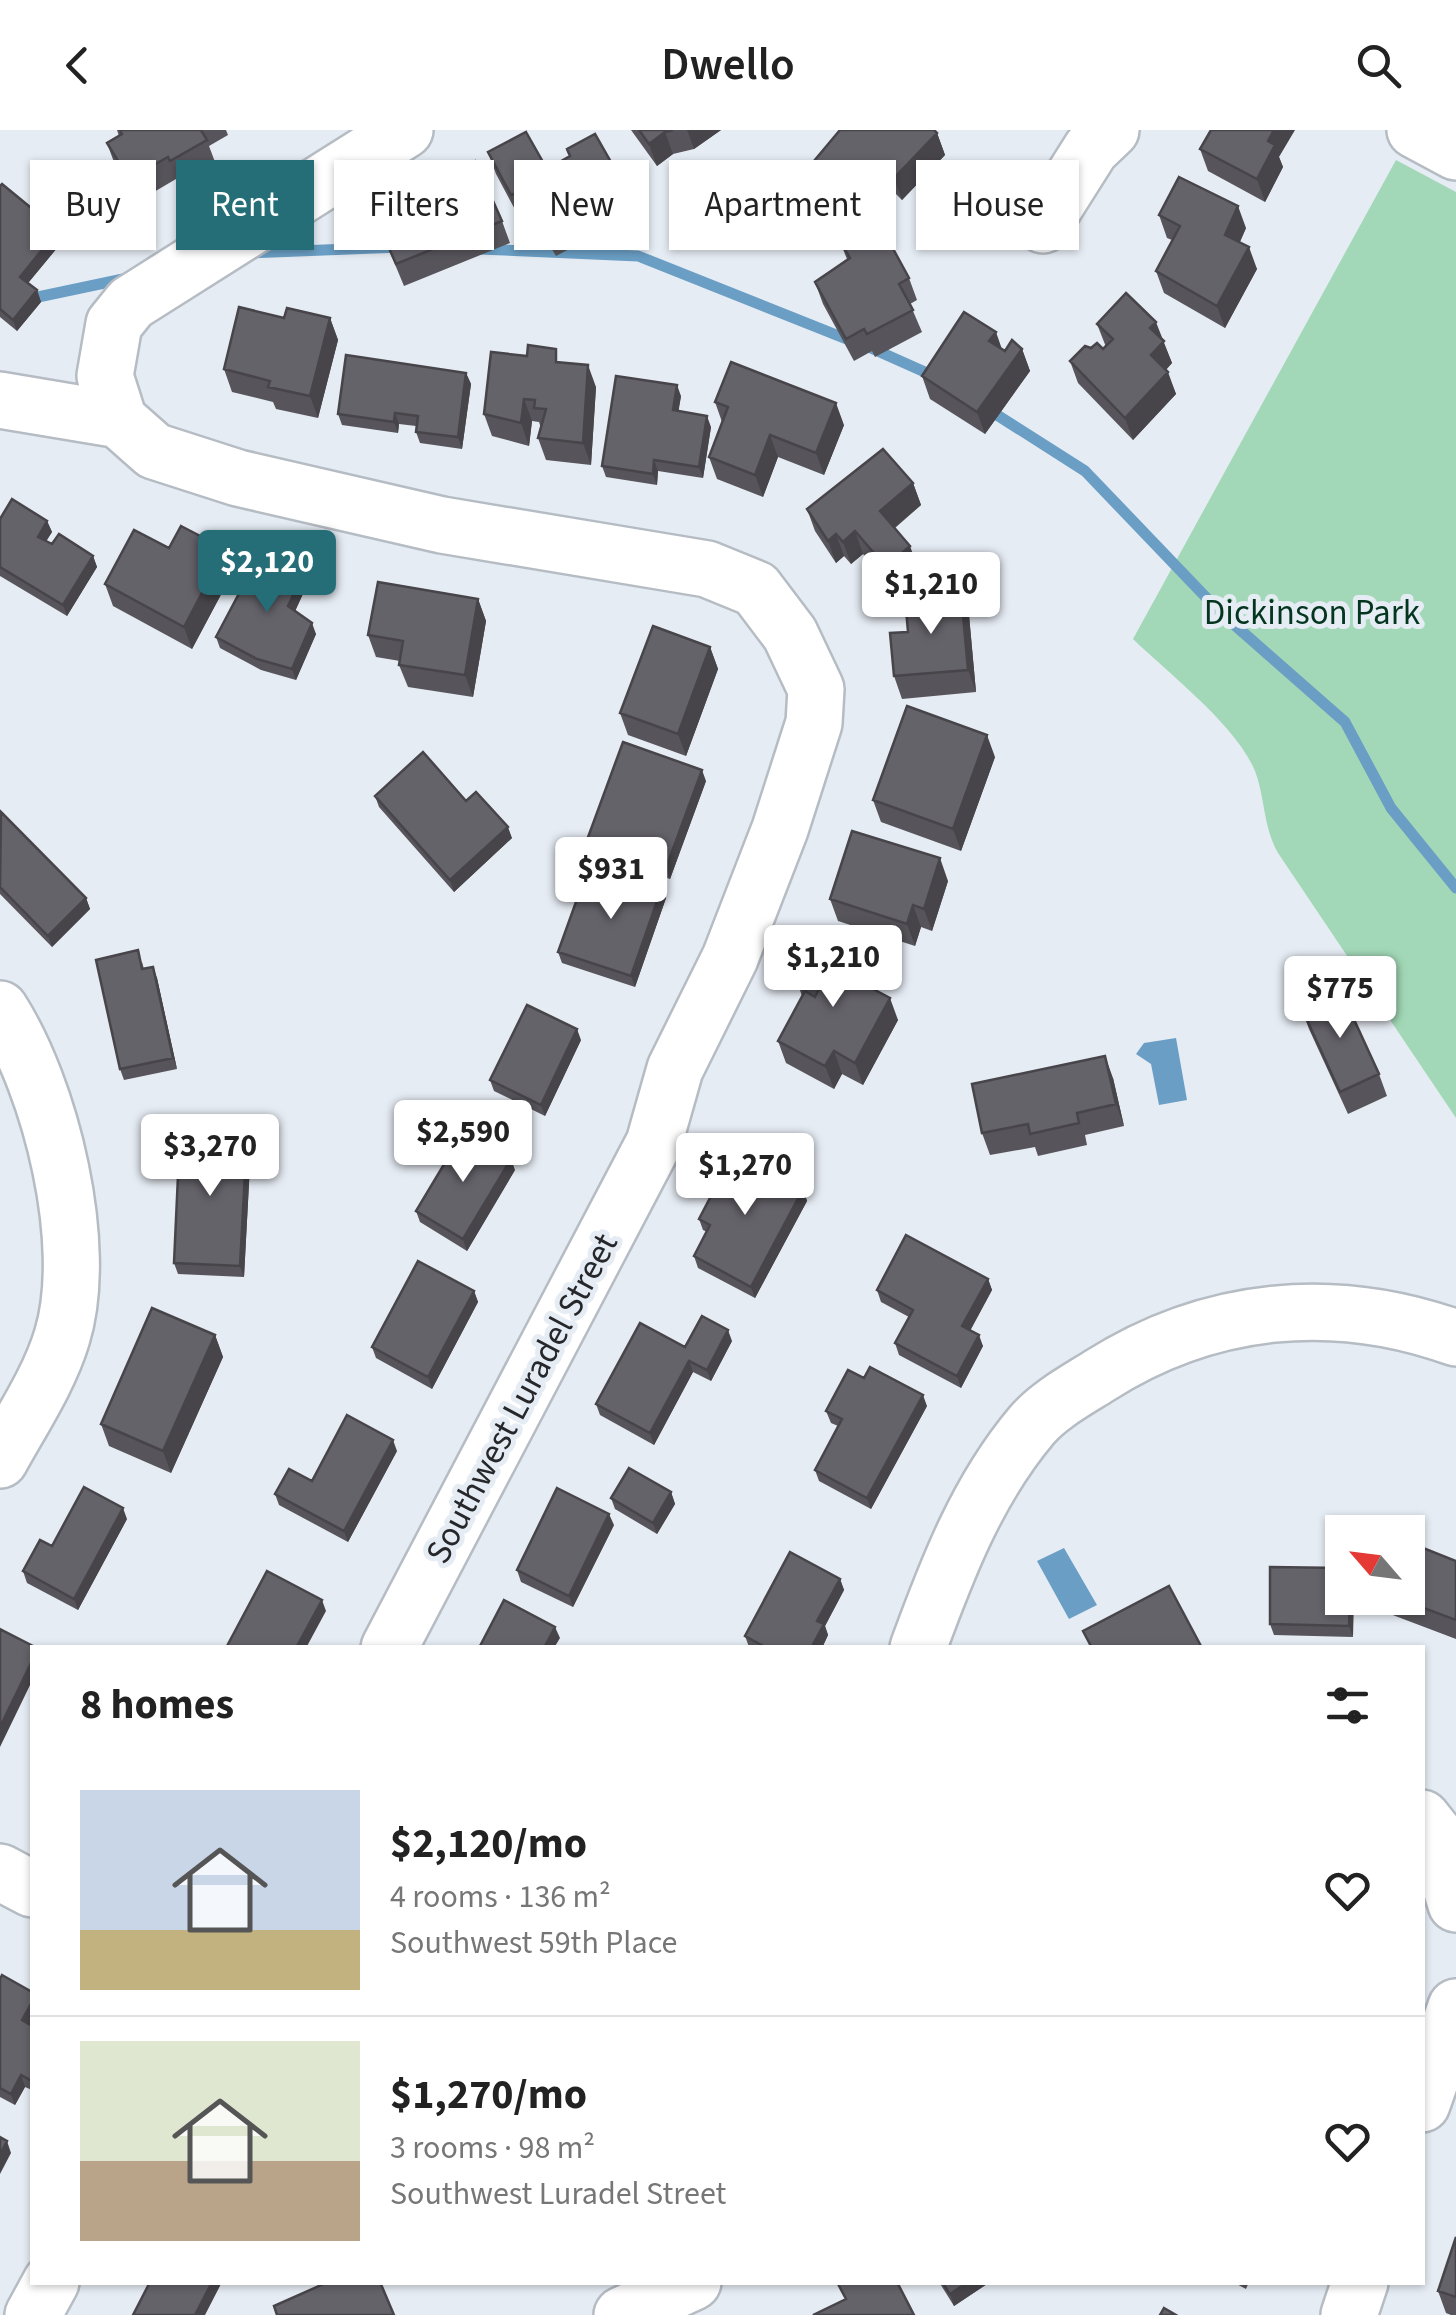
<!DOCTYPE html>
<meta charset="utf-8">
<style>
body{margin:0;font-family:"Source Sans 3",sans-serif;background:#f6f6f6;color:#222;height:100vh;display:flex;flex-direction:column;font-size:38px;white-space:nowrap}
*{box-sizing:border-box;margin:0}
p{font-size:32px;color:#767676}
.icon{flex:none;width:55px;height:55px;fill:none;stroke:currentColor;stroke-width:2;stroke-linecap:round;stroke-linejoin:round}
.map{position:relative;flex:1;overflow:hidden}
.side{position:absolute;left:30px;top:1515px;width:1395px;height:640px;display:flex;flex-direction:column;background:#fff;border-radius:0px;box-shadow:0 2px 8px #0004}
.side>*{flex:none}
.hud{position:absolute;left:30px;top:30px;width:1398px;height:90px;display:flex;gap:20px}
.needle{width:65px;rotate:298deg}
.controls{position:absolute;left:1325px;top:1385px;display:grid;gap:20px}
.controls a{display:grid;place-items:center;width:100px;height:100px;border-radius:0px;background:#fff;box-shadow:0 2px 8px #0004;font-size:50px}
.price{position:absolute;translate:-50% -85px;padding:0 22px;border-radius:10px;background:#fff;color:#222;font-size:32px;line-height:65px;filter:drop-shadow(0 2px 5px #0008)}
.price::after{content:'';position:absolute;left:50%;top:60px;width:30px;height:22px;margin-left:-15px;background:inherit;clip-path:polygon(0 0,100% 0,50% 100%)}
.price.selected{background:#256e78;color:#fff}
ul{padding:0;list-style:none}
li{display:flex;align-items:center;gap:30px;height:250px;padding:0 50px}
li+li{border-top:2px solid #e0e0e0}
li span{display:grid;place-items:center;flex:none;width:280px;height:200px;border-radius:0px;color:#555}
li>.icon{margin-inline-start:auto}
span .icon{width:120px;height:120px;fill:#fffc;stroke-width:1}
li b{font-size:42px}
h2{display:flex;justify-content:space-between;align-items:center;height:120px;padding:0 50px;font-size:42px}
.tag{padding:0 35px;border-radius:0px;background:#fff;box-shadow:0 2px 8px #0004;font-size:35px;line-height:90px}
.tag.selected{background:#256e78;color:#fff}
header{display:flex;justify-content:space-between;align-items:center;height:130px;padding:0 50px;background:#fff;font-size:45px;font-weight:600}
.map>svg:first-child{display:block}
.green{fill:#a2d8b7}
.water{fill:#6a9ec4}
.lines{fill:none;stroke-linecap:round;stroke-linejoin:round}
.stream{stroke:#6a9ec4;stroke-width:11}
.minor-casing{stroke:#b6bcc3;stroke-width:60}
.minor{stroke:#fff;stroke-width:55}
.wall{fill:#57555b}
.shaded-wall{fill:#47454a}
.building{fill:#65636a;stroke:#47454a;stroke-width:2.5}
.labels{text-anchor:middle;stroke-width:10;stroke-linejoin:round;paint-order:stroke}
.park-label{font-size:35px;fill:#04361f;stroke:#e6ecf4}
.street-label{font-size:35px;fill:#25272a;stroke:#e6ecf4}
</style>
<header><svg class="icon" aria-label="back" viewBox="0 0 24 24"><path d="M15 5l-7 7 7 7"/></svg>Dwello<svg class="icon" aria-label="search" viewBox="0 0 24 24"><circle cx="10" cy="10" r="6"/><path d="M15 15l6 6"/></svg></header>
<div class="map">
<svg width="1456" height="2185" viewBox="0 0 1456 2185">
<rect width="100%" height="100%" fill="#e6ecf4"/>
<path class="green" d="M1396 30 1456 62V988L1278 723C1263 697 1265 667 1255 641 1236 595 1169 544 1133 509Z"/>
<path class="water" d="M1176 908 1187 970 1159 975 1151 934 1136 924 1144 913Z
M1064 1418 1097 1475 1069 1489 1037 1431Z"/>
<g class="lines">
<path class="stream" d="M479 119 638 126 854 212
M249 123 400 117
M0 167 19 171 128 148
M871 218 936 247
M986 278 1085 341 1221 483 1345 592 1391 678 1456 758"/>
<defs>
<path id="minor" d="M1415 0 1456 22
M1043 95 1091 19 1111 0
M0 270 119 290
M0 879C51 958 90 1116 62 1207 49 1250 22 1290 0 1330
M389 1518 654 1013 675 939 730 828 780 699 814 593 816 559 790 504 756 459 707 439 442 395 238 348 154 321 119 290 105 246 114 194 131 173 405 0
M918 1518C947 1439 977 1360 1032 1295 1049 1275 1077 1260 1099 1246 1209 1176 1334 1164 1456 1208
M1422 1688 1434 1703 1456 1774
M0 1742 32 1759
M1422 1974 1456 1877
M33 2185 51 2152
M622 2185 693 2152
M1349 2185 1360 2152"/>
</defs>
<use href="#minor" class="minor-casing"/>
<use href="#minor" class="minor"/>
</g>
<path class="wall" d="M117 0H226L228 5 209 16 215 32 178 53 176 49 137 72 115 35 107 13 119 6Z
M631 0H721L694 19 673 24 657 36Z
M937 3 945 25 902 70 895 63 884 74 879 68 864 84 823 53 814 31Z
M567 19 628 62 636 84 556 126 530 83 519 87 496 44 488 22 547 39 569 26Z
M1200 19 1279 27 1283 37 1265 72 1208 41Z
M0 56 62 112 28 153 37 160 41 172 17 201 0 187Z
M1159 85 1246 98 1240 112 1257 139 1225 198 1164 163 1156 141 1172 110 1167 108Z
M377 91H502L510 113 404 156Z
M862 102 909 148 917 170 910 174 922 202 875 227 872 221 854 231 823 174 815 152 847 129 837 105Z
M284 188H330L338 210 318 288 276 279 273 272 232 262 224 239Z
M1097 194 1162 209 1172 233 1166 240 1176 264 1133 310 1078 253 1070 231 1091 218 1103 219 1106 217Z
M1002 219 1005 221 1022 219 1030 241 985 304 930 269 922 246Z
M561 232 596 257 591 335 546 330 538 308 541 298 539 292 532 291 529 316 492 306 484 284Z
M466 243 471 254 462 319 420 313 416 302V296L399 294 398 303 342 295 338 284Z
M681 266 678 281 711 297 703 348 658 341 657 355 606 347 602 336Z
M715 272 844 295 824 345 778 327 763 367 717 349 709 327 722 292Z
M913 353 921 375 895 398 918 438 894 459 863 424 851 434 844 426 836 433 815 401 807 379Z
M0 389 47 391 52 402 46 411 52 414 93 426 97 437 67 486 0 446Z
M169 418 225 419 233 442 192 519 113 476 105 454Z
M303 444 307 455 295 481 316 504 296 550 261 540 220 518 216 507Z
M478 469 486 491 473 567 408 557 399 535 400 531 376 527 368 505Z
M969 485 976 562 902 569 894 546 908 502Z
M710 517 718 539 686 626 628 605 620 583Z
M995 627 961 721 881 692 873 670Z
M706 651 670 749 591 721 587 710Z
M375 666 466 671 512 708 454 762 379 677Z
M0 683 86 768 90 779 52 817 0 764Z
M948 751 932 801 921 797 915 816 838 791 830 769Z
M607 752 666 768 635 857 562 833 558 822 587 760Z
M142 832 144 839 157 848 177 939 124 950 120 939Z
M865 842 871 858 898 890 863 955 842 944 834 959 786 933 778 911 802 866 795 846Z
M1301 877 1379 944 1387 966 1348 984 1309 899Z
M581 910 545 986 494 961 490 950Z
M1113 948 1124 996 1085 1005 1087 1015 1038 1026 1035 1017 990 1025 982 1003Z
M251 1016 244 1147 178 1144 174 1133Z
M515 1040 467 1121 420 1092 416 1081Z
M803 1059 807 1071 755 1168 698 1138 694 1126 707 1102 703 1100 699 1089Z
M988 1149 992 1160 970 1201 983 1216 961 1258 899 1225 895 1213 909 1187 881 1172 877 1160Z
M474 1161 478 1172 432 1259 376 1228 372 1217Z
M215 1205 223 1227 171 1343 109 1316 101 1294Z
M732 1211 711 1251 693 1242 654 1315 600 1285 596 1274 685 1217Z
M927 1276 871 1379 819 1351 815 1340 838 1296 831 1293 826 1281Z
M397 1321 348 1412 279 1375 275 1364Z
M671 1362 675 1374 657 1404 615 1379 611 1368Z
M127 1389 78 1480 27 1453 23 1441 52 1416Z
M614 1395 573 1477 521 1452 517 1440Z
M1456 1431V1509L1390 1484 1384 1468H1408Z
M1342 1438 1353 1507 1274 1505 1270 1494Z
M840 1449 844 1460 825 1496 828 1505 822 1518 749 1517 745 1506Z
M0 1849 32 1896V1960L25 1957 15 1975 0 1967Z
M1456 2107V2185H1451L1446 2183 1438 2161Z
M939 2152H990L954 2176Z
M1233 2152H1249L1246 2159Z"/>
<path class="shaded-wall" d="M687 0H721L694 19Z
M1274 0H1295L1279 27 1283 37 1265 72 1257 49 1268 11Z
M665 2 673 24 657 36 649 14Z
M937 3 945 25 902 70 894 48Z
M887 41 895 63 884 74 876 52Z
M871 46 879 68 864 84 856 61Z
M1238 76 1246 98 1233 127 1225 105Z
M58 100 62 112 24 158 20 147Z
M1249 117 1257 139 1225 198 1217 176Z
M37 160 41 172 17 201 13 190Z
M330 188 338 210 318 288 310 266Z
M1156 192 1172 233 1159 247 1151 225 1150 198Z
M996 202 1004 225 989 211Z
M1022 219 1030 241 985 304 977 282Z
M588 235 596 257 591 335 583 313Z
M1168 242 1176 264 1133 310 1125 288Z
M466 243 471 254 462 319 458 307Z
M677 255 681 266 677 291 673 280Z
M524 269 532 291 529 316 521 293Z
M836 273 844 295 824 345 816 323Z
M395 283 399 294 398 303 394 292Z
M707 286 711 297 703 348 699 337Z
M770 305 778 327 763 367 755 345Z
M654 330 658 341 657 355 653 344Z
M913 353 921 375 888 403 880 381Z
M47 391 52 402 42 418 38 407Z
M855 401 863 424 851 434 843 412Z
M836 404 844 426 836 433 828 411Z
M910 416 918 438 894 459 886 437Z
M225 419 233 442 192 519 184 497Z
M93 426 97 437 67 486 63 475Z
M303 444 307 455 292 488 288 476Z
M961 463 969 485 976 562 968 540Z
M478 469 486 491 473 567 465 545Z
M312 493 316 504 296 550 292 539Z
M710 517 718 539 686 626 678 604Z
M987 605 995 627 961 721 953 699Z
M702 640 706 651 670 749 666 738Z
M508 697 512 708 454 762 450 750Z
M940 728 948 751 932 801 924 779Z
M662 757 666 768 635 857 631 846Z
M86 768 90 779 52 817 48 806Z
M913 775 921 797 915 816 907 794Z
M153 837 157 848 177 939 173 928Z
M865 842 873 864 860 852Z
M890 868 898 890 863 955 855 933Z
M577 899 581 910 545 986 541 975Z
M834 921 842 944 834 959 825 936Z
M1105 926 1113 948 1124 996 1116 974Z
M247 1005 251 1016 244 1147 240 1136Z
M511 1029 515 1040 467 1121 463 1109Z
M803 1059 807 1071 755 1168 751 1157Z
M988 1149 992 1160 966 1208 962 1196Z
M474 1161 478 1172 432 1259 428 1247Z
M728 1200 732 1211 711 1251 707 1240Z
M215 1205 223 1227 171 1343 163 1321Z
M979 1205 983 1216 961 1258 957 1246Z
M689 1231 693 1242 654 1315 650 1303Z
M923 1265 927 1276 871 1379 867 1368Z
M393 1310 397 1321 348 1412 344 1401Z
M671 1362 675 1374 657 1404 653 1393Z
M123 1378 127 1389 78 1480 74 1469Z
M609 1384 614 1395 573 1477 569 1466Z
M840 1449 844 1460 825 1496 828 1505 822 1518H811L817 1491Z
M1350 1468H1354L1353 1507 1349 1496Z
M322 1470 326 1481 306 1518H296Z
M555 1497 560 1508 554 1518H544Z
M32 1531V1551L0 1617V1597Z
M32 1872V1891L26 1902 22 1890Z
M21 1945 25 1957 15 1975 11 1964Z
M7 2011 11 2023 0 2044V2025Z
M212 2152H222L205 2185H195Z
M968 2152H990L954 2176 950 2164Z"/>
<path class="building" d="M120 0H201L207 10 170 31 168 27 129 49 107 13 122 4Z
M639 0H673L665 2 649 14Z
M840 0H934L937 3 894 48 887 41 876 52 871 46 856 61 814 31Z
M1211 0H1274L1268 11 1275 15 1257 49 1200 19Z
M526 2 547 39 570 26 567 19 595 4 628 62 548 104 522 61 511 65 488 22Z
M475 31 502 91 396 134 377 91 451 54 446 43Z
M1179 47 1238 76 1225 105 1249 117 1217 176 1156 141 1180 96 1159 85Z
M2 54 58 100 20 147 37 160 13 190 0 179V56Z
M857 93 862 102 879 93 909 148 899 154 913 180 867 204 864 199 846 209 815 152 850 128 837 105Z
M1126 163 1156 192 1150 198 1164 211 1151 225 1168 242 1125 288 1070 231 1085 216 1091 218 1097 213 1103 219 1113 209 1097 194Z
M239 177 284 188 287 178 330 188 310 266 268 257 270 251 224 239Z
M964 182 996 202 989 211 1005 221 1012 210 1022 219 977 282 922 246Z
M528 215 556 219V232L588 235 583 313 538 308 546 279 534 278 535 270 524 269 521 293 484 284 491 222 527 226Z
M346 225 466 243 458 307 416 302 418 286 395 283 394 292 338 284Z
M731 232 836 273 816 323 770 305 755 345 709 327 728 277 715 272Z
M616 246 677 255 673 280 707 286 699 337 654 330 653 344 602 336Z
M883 319 913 353 880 381 910 416 886 437 855 401 843 412 836 404 828 411 807 379Z
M12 369 47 391 38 407 52 414 59 404 93 426 63 475 0 437V389Z
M181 396 225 419 184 497 105 454 134 400 169 418Z
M261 422 303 444 288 476 312 493 292 539 257 529 216 507Z
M378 452 478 469 465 545 399 535 403 511 368 505Z
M961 463 968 540 894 546 890 503 908 502 905 468Z
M653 496 710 517 678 604 620 583Z
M907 576 987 605 953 699 873 670Z
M623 612 702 640 666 738 587 710Z
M423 622 466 671 476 662 508 697 450 750 375 666Z
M1 682 86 768 48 806 0 757Z
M852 701 940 728 924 779 913 775 907 794 830 769Z
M610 739 662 757 631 846 558 822 581 758 587 760 591 747 607 752Z
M813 813 865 842 860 852 890 868 855 933 834 921 825 936 778 911 805 861 815 867 819 859 795 846Z
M138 820 142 839 153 837 173 928 120 939 96 830Z
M1340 859 1379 944 1340 962 1301 877Z
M527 875 577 899 541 975 490 950Z
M1105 926 1116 974 1077 983 1079 993 1030 1004 1028 994 982 1003 972 954Z
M464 1001 511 1029 463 1109 416 1081Z
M180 1002 247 1005 240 1136 174 1133Z
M734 1022 803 1059 751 1157 694 1126 710 1095 699 1089Z
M906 1105 988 1149 962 1196 979 1205 957 1246 895 1213 913 1180 877 1160Z
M418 1131 474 1161 428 1247 372 1217Z
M152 1178 215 1205 163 1321 101 1294Z
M702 1186 728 1200 707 1240 689 1231 650 1303 596 1274 640 1193 685 1217Z
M870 1237 923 1265 867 1368 815 1340 842 1289 826 1281 848 1240 864 1248Z
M347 1285 393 1310 344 1401 275 1364 289 1339 312 1351Z
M629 1338 671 1362 653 1393 611 1368Z
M84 1357 123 1378 74 1469 23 1441 40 1410 52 1416Z
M557 1358 609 1384 569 1466 517 1440Z
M1408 1412 1456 1431V1490L1397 1468H1408Z
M790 1422 840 1449 817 1491 824 1494 811 1518H767L745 1506Z
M1270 1437 1342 1438V1468H1350L1349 1496 1270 1494Z
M267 1441 322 1470 296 1518H226Z
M1169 1456 1202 1518H1092L1083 1501Z
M504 1470 555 1497 544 1518H479Z
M0 1499 37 1518H32V1531L0 1597Z
M2 1845 32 1862V1872L22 1890 32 1896V1951L21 1945 11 1964 0 1958V1849Z
M0 2007 7 2011 0 2025Z
M1456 2107V2167L1438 2161Z
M146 2152H212L195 2185H133L149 2154Z
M328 2152H380L394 2185H277L274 2176Z
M837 2152H897L914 2185H813L846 2169Z
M942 2152H968L950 2164Z
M1164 2178 1176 2185H1160Z"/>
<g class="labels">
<g class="park-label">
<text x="1312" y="494">Dickinson Park</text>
</g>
<g class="street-label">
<text transform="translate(521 1268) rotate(-62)" y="12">Southwest Luradel Street</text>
</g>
</g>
</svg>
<div class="controls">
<a><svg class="needle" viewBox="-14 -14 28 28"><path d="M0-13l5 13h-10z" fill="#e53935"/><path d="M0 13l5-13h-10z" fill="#767676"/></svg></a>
</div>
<b class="price selected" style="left:267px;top:485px">$2,120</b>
<b class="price" style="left:931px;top:507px">$1,210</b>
<b class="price" style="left:611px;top:792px">$931</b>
<b class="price" style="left:833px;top:880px">$1,210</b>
<b class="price" style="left:1340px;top:911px">$775</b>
<b class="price" style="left:463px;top:1055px">$2,590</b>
<b class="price" style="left:210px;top:1069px">$3,270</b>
<b class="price" style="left:745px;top:1088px">$1,270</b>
<div class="hud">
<a class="tag">Buy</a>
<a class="tag selected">Rent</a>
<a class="tag">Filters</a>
<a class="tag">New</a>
<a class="tag">Apartment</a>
<a class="tag">House</a>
</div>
<section class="side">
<h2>8 homes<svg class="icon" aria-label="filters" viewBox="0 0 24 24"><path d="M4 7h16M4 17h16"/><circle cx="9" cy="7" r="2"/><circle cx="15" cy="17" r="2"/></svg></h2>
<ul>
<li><span style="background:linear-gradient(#c9d6e8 70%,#c2b280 0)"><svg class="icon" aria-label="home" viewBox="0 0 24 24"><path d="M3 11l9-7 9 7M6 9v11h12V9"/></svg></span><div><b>$2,120/mo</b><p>4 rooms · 136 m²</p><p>Southwest 59th Place</p></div><svg class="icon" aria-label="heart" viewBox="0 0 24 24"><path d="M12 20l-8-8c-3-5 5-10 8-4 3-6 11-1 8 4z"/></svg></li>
<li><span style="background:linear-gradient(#dfe7d0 60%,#b9a48a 0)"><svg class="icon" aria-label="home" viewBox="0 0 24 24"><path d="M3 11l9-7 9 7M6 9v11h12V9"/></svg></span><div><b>$1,270/mo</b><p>3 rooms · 98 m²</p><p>Southwest Luradel Street</p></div><svg class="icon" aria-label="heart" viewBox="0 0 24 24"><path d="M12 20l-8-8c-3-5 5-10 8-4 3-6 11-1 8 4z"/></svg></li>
</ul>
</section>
</div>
